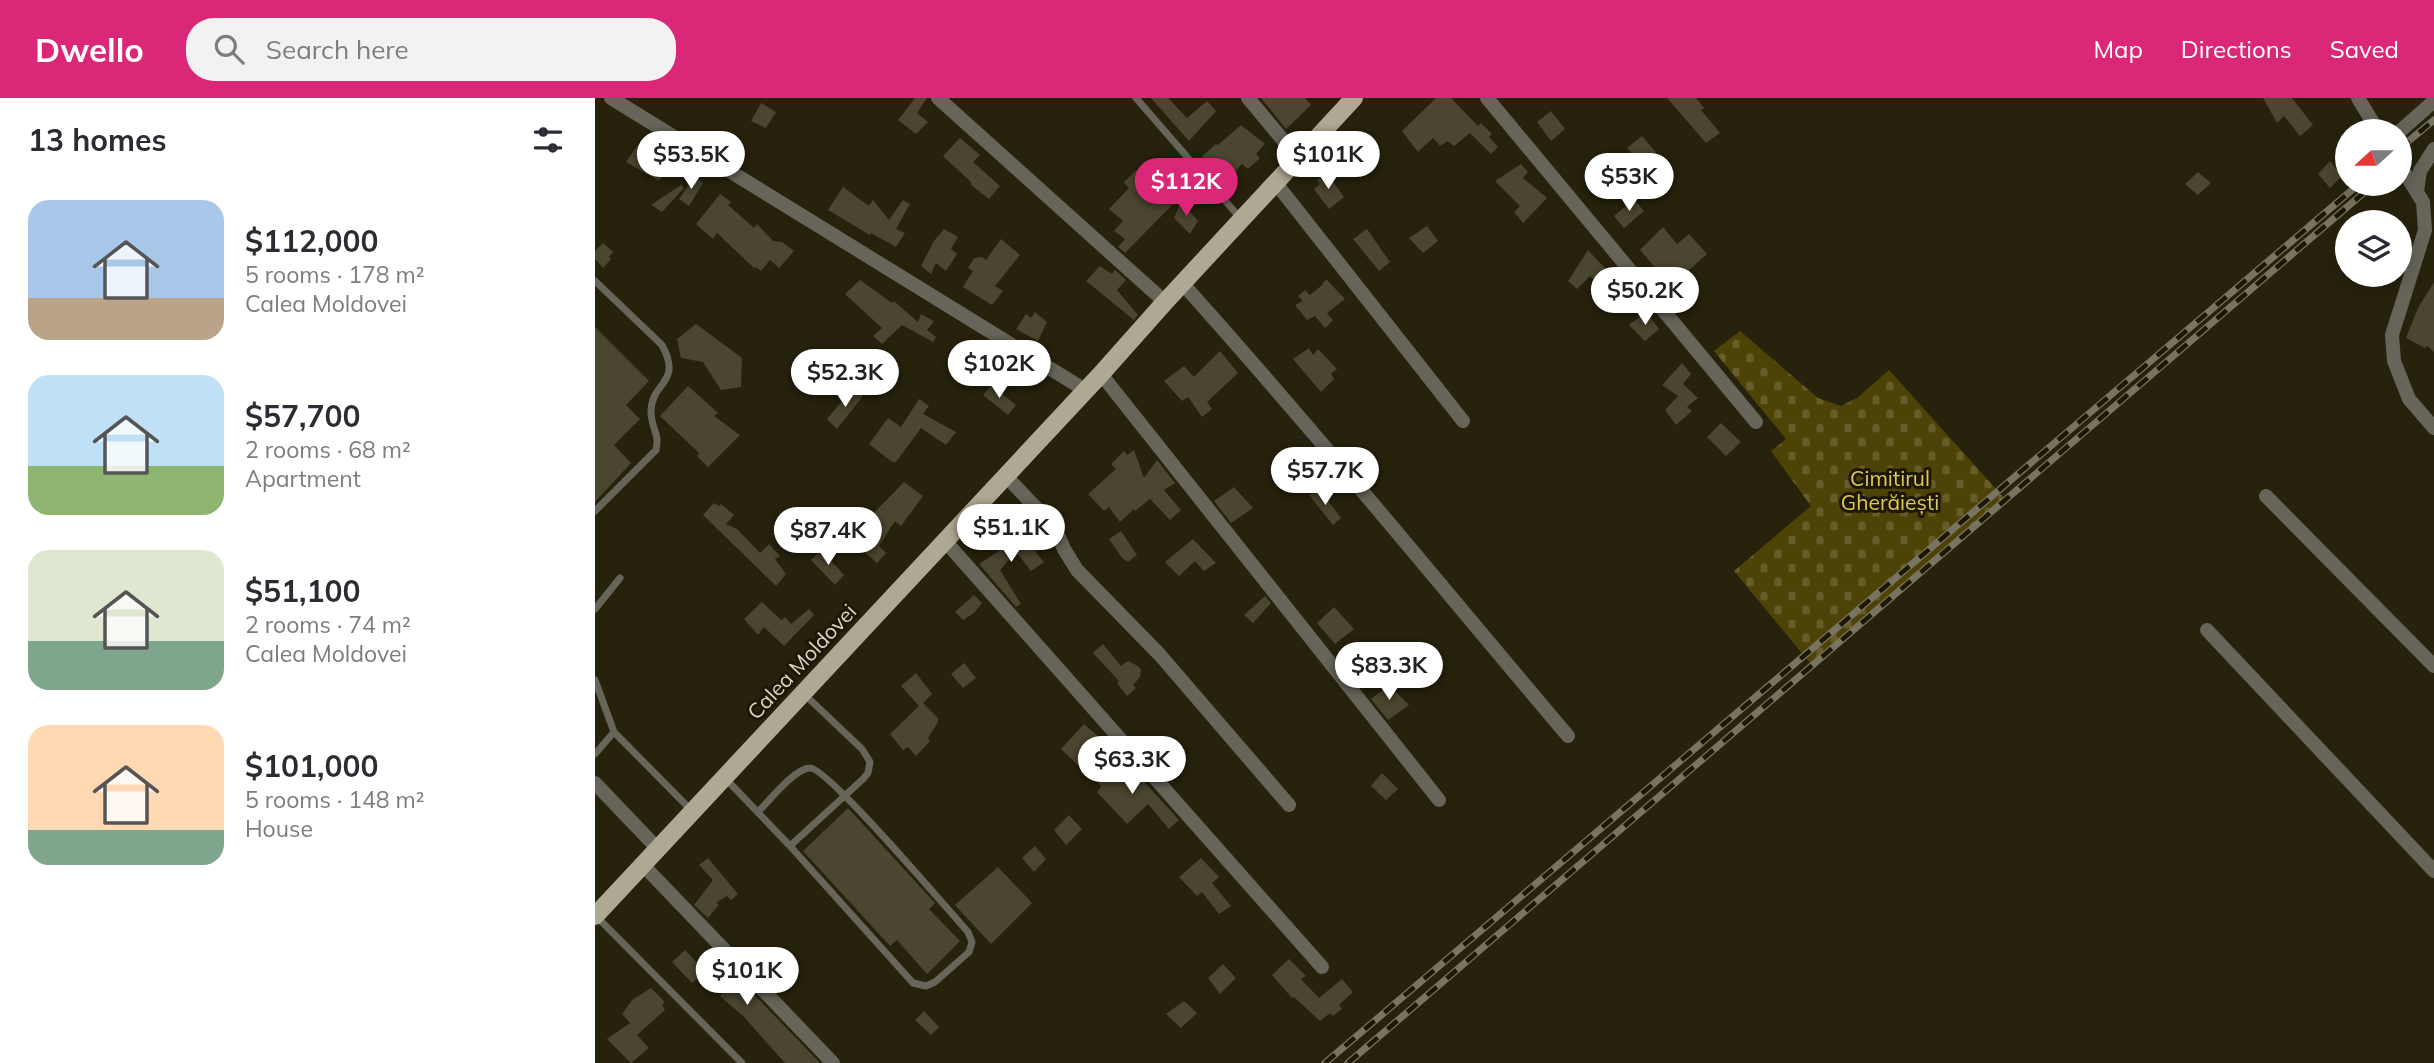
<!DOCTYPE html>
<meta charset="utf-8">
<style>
body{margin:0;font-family:Mulish,sans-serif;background:#f2f2f3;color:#2b2b33;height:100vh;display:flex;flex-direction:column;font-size:26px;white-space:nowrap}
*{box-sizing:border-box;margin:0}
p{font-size:23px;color:#7c7c81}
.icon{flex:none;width:38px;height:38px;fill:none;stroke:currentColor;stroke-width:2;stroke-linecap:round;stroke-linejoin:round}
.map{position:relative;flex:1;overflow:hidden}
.drawer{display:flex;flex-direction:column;background:#fff;width:595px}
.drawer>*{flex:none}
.needle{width:46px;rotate:249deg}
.tools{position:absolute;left:1740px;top:21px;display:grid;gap:14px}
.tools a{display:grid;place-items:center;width:77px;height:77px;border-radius:50%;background:#fff;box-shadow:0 4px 18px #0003;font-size:35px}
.price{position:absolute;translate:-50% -60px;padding:0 16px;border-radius:24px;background:#fff;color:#222;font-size:23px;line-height:46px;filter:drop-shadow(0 2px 4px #0008)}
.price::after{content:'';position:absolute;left:50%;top:42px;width:21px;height:16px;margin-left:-10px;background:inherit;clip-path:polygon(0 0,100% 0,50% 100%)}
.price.on{background:#db2777;color:#fff}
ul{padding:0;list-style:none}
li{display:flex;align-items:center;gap:21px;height:175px;padding:0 28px}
li span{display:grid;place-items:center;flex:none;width:196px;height:140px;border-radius:21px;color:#555}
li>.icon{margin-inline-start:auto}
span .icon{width:84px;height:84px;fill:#fffc;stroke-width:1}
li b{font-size:30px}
h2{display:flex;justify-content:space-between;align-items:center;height:84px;padding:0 28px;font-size:30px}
header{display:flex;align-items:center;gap:42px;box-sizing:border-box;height:98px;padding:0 35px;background:#db2777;color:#fff}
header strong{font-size:33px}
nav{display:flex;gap:38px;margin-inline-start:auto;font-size:24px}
.search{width:490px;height:63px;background:#f2f2f3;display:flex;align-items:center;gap:18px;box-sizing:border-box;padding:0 24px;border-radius:28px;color:#7c7c81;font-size:26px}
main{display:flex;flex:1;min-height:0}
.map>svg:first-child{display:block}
.cemetery{fill:url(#cemetery-stones)}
.building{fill:#4b462f}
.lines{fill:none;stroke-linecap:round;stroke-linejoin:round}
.lane{stroke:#67655a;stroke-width:7}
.street{stroke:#67655a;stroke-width:14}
.primary{stroke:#aea993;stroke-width:18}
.rail-casing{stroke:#777461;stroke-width:7}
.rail{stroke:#1d1803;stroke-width:4.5;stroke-dasharray:13;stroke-linecap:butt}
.labels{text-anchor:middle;stroke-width:6;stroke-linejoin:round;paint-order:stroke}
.park-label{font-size:21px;fill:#e1c953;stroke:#1d1803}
.street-label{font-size:21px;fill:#d9d7c9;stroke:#1d1803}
</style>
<header>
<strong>Dwello</strong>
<div class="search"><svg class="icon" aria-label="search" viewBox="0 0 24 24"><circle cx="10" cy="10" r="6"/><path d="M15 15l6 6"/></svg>Search here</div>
<nav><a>Map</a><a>Directions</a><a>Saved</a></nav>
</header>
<main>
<section class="drawer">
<h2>13 homes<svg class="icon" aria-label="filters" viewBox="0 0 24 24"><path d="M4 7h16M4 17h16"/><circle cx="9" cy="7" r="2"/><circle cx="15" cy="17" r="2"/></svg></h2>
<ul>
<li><span style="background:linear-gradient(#a9c7e8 70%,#b9a48a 0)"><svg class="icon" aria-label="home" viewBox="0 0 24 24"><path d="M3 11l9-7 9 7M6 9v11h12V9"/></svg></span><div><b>$112,000</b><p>5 rooms · 178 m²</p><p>Calea Moldovei</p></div></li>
<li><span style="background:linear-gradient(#bfe0f5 65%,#8fb573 0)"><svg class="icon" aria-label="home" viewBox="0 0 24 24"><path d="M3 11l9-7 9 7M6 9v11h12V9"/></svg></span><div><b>$57,700</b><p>2 rooms · 68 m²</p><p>Apartment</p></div></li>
<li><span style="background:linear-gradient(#dfe7d0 65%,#7fa58c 0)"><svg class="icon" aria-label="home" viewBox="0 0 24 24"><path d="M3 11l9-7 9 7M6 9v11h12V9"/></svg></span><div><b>$51,100</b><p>2 rooms · 74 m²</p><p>Calea Moldovei</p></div></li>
<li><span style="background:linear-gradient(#ffd9b3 75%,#7fa58c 0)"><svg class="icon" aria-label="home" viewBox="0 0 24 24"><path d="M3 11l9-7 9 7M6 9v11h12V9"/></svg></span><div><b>$101,000</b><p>5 rooms · 148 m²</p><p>House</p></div></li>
</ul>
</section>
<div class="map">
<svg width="1839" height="965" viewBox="0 0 1839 965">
<defs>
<pattern id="cemetery-stones" width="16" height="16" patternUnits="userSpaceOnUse" patternTransform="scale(1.75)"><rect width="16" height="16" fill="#4e4307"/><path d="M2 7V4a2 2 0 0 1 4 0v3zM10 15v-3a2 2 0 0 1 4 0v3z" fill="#675d2a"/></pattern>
</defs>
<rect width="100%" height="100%" fill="#26220c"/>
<path class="cemetery" d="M1145 233 1223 300 1246 308 1262 300 1294 272 1410 401 1215 565 1139 473 1216 408 1176 353 1191 341 1119 253Z"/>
<path class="building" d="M320 0H332L322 15 333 24 321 36 303 22Z
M556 0H573L592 20 612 3 621 13 594 43Z
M666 0H710L716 7 691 31Z
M841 0H856L883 28 886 25 897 36 894 39 903 49 896 56 875 35 859 48 853 43 845 48 838 40 823 54 807 33Z
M1072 0H1101L1109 10 1106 12 1125 35 1111 45Z
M1668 0H1697L1718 27 1705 38 1689 18 1682 25Z
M166 5 181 14 171 30 156 23Z
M956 13 970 31 956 43 942 24Z
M646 27 670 46 661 56 665 60 653 71 647 66 632 83 607 58 621 46 623 47Z
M1047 38 1061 54 1046 67 1032 50Z
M365 40 385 57 378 64 405 88 394 101 376 87V84L348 58Z
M42 48 65 61 64 62 73 69 64 83 31 64Z
M1735 63 1747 78 1735 90 1723 76Z
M926 66 933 74 928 80 952 100 928 125 919 114 925 108 900 83Z
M546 68 559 81 556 84 565 93 572 85 584 100 530 155 523 149 530 141 519 133 528 123 514 111 534 90 529 84Z
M1603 74 1616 85 1603 97 1590 86Z
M732 75 749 99 734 111 719 91 725 86 722 82Z
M100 78 108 85 94 108 84 101Z
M86 87 89 90 67 114 56 107Z
M248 89 274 108 278 102 294 122 308 102 315 106 301 131 310 135 301 149 276 135 275 137 233 112Z
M125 96 136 104 133 107 159 130 162 126 178 143 187 144 199 153 184 170 175 162 166 173 161 169 159 170 122 135 118 141 101 126Z
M1037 99 1049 113 1029 130 1019 118 1031 108 1029 106Z
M586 103 603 123 595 136 579 120Z
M832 128 843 143 828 155 814 140Z
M1068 129 1082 146 1094 136 1112 156 1076 188 1045 152Z
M349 131 363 139 356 151 362 156 351 173 341 165 336 176 326 168 339 143Z
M772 131 795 164 784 173 758 141Z
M406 141 425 157 400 188 408 193 397 207 368 189 378 173 373 170 379 160 387 159 391 162Z
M8 145 18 154 14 159 16 161 8 170 0 161V153Z
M993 152 1023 184 1011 194 995 178 982 191 973 183Z
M505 168 517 176 520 172 531 182 522 192 543 217 539 222 491 183Z
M731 181 750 201 732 215 738 222 730 230 720 218 712 222 700 207 708 203 703 198 710 192 715 197 726 188Z
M265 182 297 205 299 203 323 224 326 216 339 223 332 232 341 239 338 244 307 227 287 246 278 238 287 230 250 196Z
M1839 184V254L1832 248 1830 250 1811 240 1823 210Z
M440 214 452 224 443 243 421 231 431 216 436 220Z
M1051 214 1064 231 1050 243 1034 227Z
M101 226 147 260 146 289 126 292 108 264 86 260 82 241Z
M0 229 54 283 31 307 45 321 19 347 36 365 0 404Z
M714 250 718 257 723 251 742 271 736 276 739 281 726 294 698 261Z
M625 253 643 275 612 304 617 311 607 319 593 299 587 303 569 283 589 268 599 279Z
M1087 265 1096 276 1088 286 1103 300 1092 309 1097 313 1081 327 1070 312 1083 298 1067 287Z
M396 287 421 307 413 317 388 297Z
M93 288 123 315 119 318 145 337 113 369 102 358 104 355 65 318Z
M257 291 268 298 242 331 232 321Z
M324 301 334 308 328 316 361 334 351 347 326 330 301 364H297L274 346 293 320 306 329Z
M1126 325 1146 344 1131 358 1112 339Z
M539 352 549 380 562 362 580 385 569 392 586 412 575 422 555 401 540 413 539 411 525 424 514 409 509 413 493 396 521 371 516 366 529 353 532 357Z
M309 384 328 398 306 428 300 423 284 448 291 455 282 465 244 431 265 412 274 420Z
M639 389 658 410 636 425 619 403Z
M725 392 746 420 738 427 714 397Z
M119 405 124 408 126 406 139 417 131 426 142 431 165 455 174 446 185 458 180 461 191 476 181 488 108 417Z
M435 433 438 436 431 444H433L449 464 436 473 421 454 405 472 426 506 421 509 384 466Z
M526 433 542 457 533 464 527 460 514 441Z
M598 441 621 465 609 473 600 463 584 478 570 464Z
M226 452 249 477 240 487 216 462Z
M379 497 387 505 379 515 368 522 360 514Z
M670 498 676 505 658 525 649 517Z
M167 504 186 522 190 519 196 526 214 511 219 517 189 548 169 529 163 537 149 521Z
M739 509 759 531 740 546 722 525Z
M508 546 526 568 533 563 543 568 546 572 545 579 538 587 541 590 532 598 522 585 524 583 498 555Z
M369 565 381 580 368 590 356 576Z
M321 575 337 596 328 605 343 620V624L333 640 335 643 321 658 313 649 308 652 295 636 324 608 306 588Z
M794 587 814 607 793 622 776 601Z
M489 626 513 647 505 654 508 659 496 673 493 668 489 673 466 651Z
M534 667 584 722 574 731 553 706 532 726 502 694 506 689 500 679Z
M787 675 803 691 791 702 776 688Z
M253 710 340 805 334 811 365 843 332 876 302 842 295 848 208 753Z
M474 717 487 731 471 747 459 732Z
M440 748 451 761 439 774 427 760Z
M113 760 143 796 136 802 132 798 121 805 124 807 113 820 99 807 118 782 104 767Z
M606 760 624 779 617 785 636 808 624 816 607 794 602 798 584 779Z
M403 769 437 805 396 846 360 807Z
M90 852 103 866 117 854 136 876 149 886 225 965H190L149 919 125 898 127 896 108 876 97 885 77 864Z
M694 861 711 878 706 881 724 900 747 881 758 894 744 907 747 911 738 918 735 915 725 923 699 899 697 900 677 877Z
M628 866 641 880 625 896 613 880Z
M56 890 70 904 67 907 70 912 42 937 54 950 36 965 12 941 35 925 27 916 37 902Z
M589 903 602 915 586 930 571 916Z
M329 913 344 929 336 937 320 922Z"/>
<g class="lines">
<path class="lane" d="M541 0 646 121
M0 183 67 247C88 286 56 283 56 314 56 330 65 335 61 352L0 413
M0 511 25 480
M0 582 19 634 97 713
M0 656 19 634
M130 680 195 748 318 885 331 888 340 884 374 854 377 844 373 834C354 813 232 669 215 670 200 670 174 703 163 714
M195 748 268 681 273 675 275 664 267 651 209 596
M1 818 147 965"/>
<path class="street" d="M16 0 490 292
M343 0 570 204
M653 0 703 60
M892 0 1161 324
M1763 0 1783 33
M1804 34 1839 3
M1804 66 1828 104 1830 132 1797 237 1799 263 1814 301 1839 330
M680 84 868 323
M1822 93 1825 73 1839 51
M587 185C720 333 845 487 973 638
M506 276 844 702
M411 378 460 430 469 451 482 472 565 557 694 707
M1671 398 1839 568
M351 444 727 869
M1612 532 1839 773
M0 685 63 751
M48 767 238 965"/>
<path class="primary" d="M0 818 506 276 570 204 759 0"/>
<defs>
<path id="rail" d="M1804 51 1839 22
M730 965 1764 86
M753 965 1779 86"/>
</defs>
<use href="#rail" class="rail-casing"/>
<use href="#rail" class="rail"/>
</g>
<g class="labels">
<g class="park-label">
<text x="1295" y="388">Cimitirul<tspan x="1295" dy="24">Gherăiești</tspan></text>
</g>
<g class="street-label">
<text transform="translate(207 564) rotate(-47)" y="7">Calea Moldovei</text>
</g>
</g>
</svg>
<div class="tools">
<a><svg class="needle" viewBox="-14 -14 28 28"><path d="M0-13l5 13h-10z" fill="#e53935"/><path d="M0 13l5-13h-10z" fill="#7c7c81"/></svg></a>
<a><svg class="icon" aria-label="layers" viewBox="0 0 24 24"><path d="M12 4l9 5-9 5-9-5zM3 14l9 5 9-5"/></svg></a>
</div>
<b class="price" style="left:96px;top:93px">$53.5K</b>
<b class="price" style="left:733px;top:93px">$101K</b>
<b class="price" style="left:1034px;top:115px">$53K</b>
<b class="price on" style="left:591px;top:120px">$112K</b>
<b class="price" style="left:1050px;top:229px">$50.2K</b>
<b class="price" style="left:404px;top:302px">$102K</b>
<b class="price" style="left:250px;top:311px">$52.3K</b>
<b class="price" style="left:730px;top:409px">$57.7K</b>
<b class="price" style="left:416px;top:466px">$51.1K</b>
<b class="price" style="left:233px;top:469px">$87.4K</b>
<b class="price" style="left:794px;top:604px">$83.3K</b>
<b class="price" style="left:537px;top:698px">$63.3K</b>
<b class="price" style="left:152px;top:909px">$101K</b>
</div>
</main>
